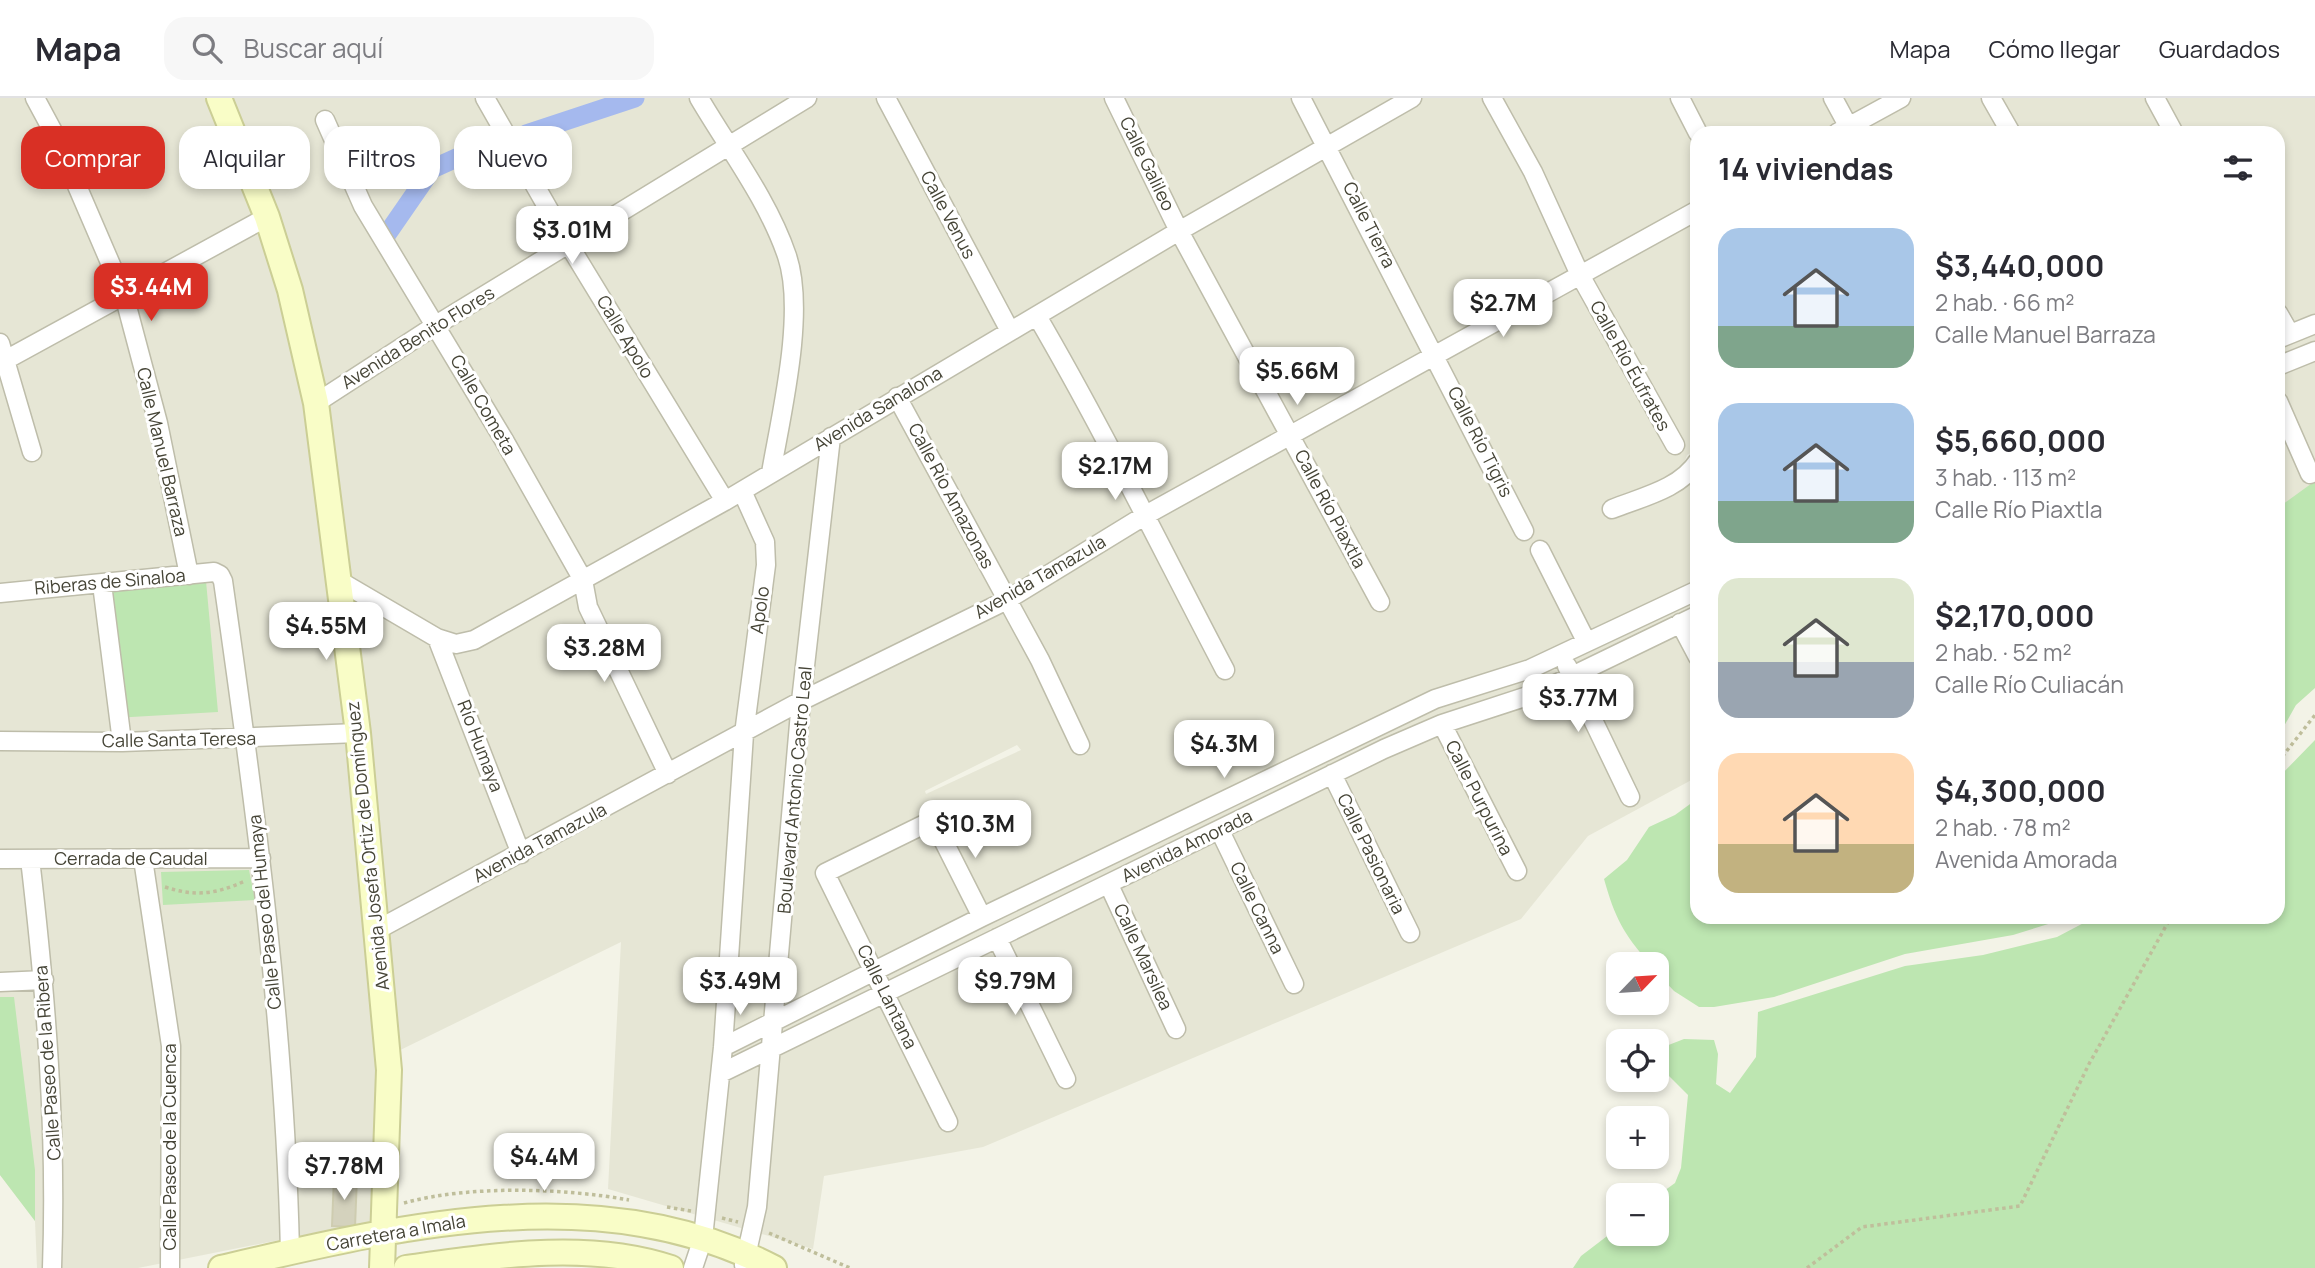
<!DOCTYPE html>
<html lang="es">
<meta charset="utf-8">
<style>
body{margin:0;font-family:Manrope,sans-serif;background:#f7f7f7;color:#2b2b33;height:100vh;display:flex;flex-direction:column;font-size:26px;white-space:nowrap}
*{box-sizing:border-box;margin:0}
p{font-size:23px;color:#7c7c81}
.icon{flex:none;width:38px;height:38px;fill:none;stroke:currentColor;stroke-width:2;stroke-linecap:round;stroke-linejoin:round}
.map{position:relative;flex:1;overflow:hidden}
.sheet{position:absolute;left:1690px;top:28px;width:595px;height:798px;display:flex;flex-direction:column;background:#fff;border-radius:21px;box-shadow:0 4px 10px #0003}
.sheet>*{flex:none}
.banner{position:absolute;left:21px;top:28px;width:665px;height:63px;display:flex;gap:14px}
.needle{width:46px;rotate:65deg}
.buttons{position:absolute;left:1606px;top:854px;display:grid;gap:14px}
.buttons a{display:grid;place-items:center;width:63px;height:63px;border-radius:14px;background:#fff;box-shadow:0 4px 10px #0003;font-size:35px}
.price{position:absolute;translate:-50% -60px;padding:0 16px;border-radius:14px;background:#fff;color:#222;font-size:23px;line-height:46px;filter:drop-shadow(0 2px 4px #0008)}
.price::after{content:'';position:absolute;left:50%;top:42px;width:21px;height:16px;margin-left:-10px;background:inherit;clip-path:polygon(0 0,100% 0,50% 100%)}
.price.active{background:#d93025;color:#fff}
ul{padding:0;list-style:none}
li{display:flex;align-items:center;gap:21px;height:175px;padding:0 28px}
li span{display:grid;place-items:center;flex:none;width:196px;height:140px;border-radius:21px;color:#555}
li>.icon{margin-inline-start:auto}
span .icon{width:84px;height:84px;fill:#fffc;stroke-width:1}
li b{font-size:30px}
h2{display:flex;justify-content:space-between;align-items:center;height:84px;padding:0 28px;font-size:30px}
.chip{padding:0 24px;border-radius:21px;background:#fff;box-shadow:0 4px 10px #0003;font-size:24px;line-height:63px}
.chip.active{background:#d93025;color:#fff}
header{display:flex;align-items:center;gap:42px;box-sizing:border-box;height:98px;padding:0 35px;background:#fff;border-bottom:2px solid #e1e1e2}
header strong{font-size:33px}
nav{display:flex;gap:38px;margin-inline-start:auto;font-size:24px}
.search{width:490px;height:63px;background:#f7f7f7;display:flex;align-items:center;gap:18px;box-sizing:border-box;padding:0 24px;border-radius:21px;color:#7c7c81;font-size:26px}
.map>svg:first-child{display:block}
.residential{fill:#e6e6d5;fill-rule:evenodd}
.green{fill:#bde6b1}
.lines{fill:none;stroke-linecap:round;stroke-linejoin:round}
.canal{stroke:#a5b9ee;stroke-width:19}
.building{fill:#d4d2bd;stroke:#ceccb0;stroke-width:2}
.street-casing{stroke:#bebdaa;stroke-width:21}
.secondary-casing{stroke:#cbce95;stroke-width:28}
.path{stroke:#bfbe9b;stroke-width:3.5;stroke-dasharray:3.5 3.5;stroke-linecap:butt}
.street{stroke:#fff;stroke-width:18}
.secondary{stroke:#f9fdc7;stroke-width:24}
.labels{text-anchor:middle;stroke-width:6;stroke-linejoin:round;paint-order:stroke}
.street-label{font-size:18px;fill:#454436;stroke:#fff}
</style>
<header>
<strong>Mapa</strong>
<div class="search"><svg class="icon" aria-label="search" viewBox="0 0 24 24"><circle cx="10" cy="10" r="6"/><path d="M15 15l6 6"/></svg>Buscar aquí</div>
<nav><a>Mapa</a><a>Cómo llegar</a><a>Guardados</a></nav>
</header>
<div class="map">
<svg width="2315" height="1170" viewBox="0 0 2315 1170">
<rect width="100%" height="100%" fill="#f3f3e7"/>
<path class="residential" d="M0 0H2315V395L2279 421 2278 35H1698L1697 352 1687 357 1681 374 1697 368V679L1588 738 1521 821 983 1049 824 1078 813 1151 608 1091 621 844 386 959 385 1121 138 1170H37L35 1123 0 1077ZM1017 647 1021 652 926 696 925 693Z"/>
<path class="green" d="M2315 383V590L2296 607 2279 637V409Z
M206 483 218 614 114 620 99 494Z
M2315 642V1170H1573L1581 1158 1619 1129V1136H1657V1098L1675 1085 1681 1070 1688 997 1667 976 1661 963 1666 948 1684 941 1714 942 1718 956 1716 986 1730 995 1756 959 1758 914 1905 868 1983 857 2057 839 2095 819H2278L2279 679Z
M1697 701 1698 819H2071L2013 837 1905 856 1774 899 1714 909H1699L1674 893 1657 875V866H1650C1623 835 1615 820 1604 781L1627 762 1649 729 1675 717Z
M249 772 255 802 163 807 161 774Z
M0 899H14L35 1072V1123L0 1077Z"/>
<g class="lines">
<path class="canal" d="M526 36 635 0
M385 139 432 71 483 48"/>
</g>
<path class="building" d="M334 1078 357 1079 355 1129 332 1128Z"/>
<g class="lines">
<defs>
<path id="street" d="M35 0 56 39 124 197 158 325 189 477
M485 0 569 147 725 403
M699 0C729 51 768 102 787 158 806 214 781 317 771 375
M886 0 1010 233
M1114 0 1179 133 1380 504
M1301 0 1524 433
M1492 0 1533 74 1580 177 1675 347
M1680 0 1698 35
M1833 0 1852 35
M1991 0 2011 35
M2155 0 2174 35
M325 22 363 108 504 342 583 482 588 509 668 676
M1837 35 1901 0
M2278 215 2290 236
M1037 218C1104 333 1163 454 1225 572
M2278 241 2315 226
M0 245 32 354
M0 265 267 119
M2278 268 2315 253
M897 299 1040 562 1080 647
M2278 303 2310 376
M316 305 436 227 807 0
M1612 411C1642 399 1680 391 1698 363
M1540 452 1586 543
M338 482 437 540 456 546 474 542 725 403 1179 133 1412 0
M102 486 122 644
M0 495 214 474 220 477 223 483C255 706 285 929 290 1154
M1680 525 1698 559
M437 540 521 756
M1567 568 1630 699
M1442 626 1517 773
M0 643 122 644 358 635
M1332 676 1410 835
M1220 733 1294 886
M0 761 261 760
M30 761C46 897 57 1033 52 1170
M143 761 171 948 170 1170
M1109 787 1176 931
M375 833 801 603 1007 502 1144 418 1698 112
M997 840 1066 981
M0 884 44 882
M723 949 982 819 1435 601 1530 571 1698 492
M721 975 1384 651 1442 626 1537 595 1698 517
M948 1024 825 775 933 722 982 819
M744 1167 757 1109 801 603 831 339
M693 1170 703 1140 723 949 744 636 766 467 765 444 742 393"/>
<path id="secondary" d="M219 0 267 119 290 192 316 305 358 635 389 972 382 1170
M221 1170C401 1128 601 1079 774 1170
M406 1170C492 1158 587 1142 671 1170"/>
</defs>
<use href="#street" class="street-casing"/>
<use href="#secondary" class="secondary-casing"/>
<path class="path" d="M2278 664 2315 617
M165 789C196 799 216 796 245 783
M404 1105C469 1087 563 1090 629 1102
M667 1109 691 1113
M722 1120 738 1124
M769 1135 850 1170
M1807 1170 1862 1129 2020 1108 2089 966 2171 819"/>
<use href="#street" class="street"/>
<use href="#secondary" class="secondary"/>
</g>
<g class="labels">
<g class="street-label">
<text transform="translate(1147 66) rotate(64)" y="6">Calle Galileo</text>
<text transform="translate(948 117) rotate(62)" y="6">Calle Venus</text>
<text transform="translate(1369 127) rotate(63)" y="6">Calle Tierra</text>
<text transform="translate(625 239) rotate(59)" y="6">Calle Apolo</text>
<text transform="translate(418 240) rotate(-32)" y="6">Avenida Benito Flores</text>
<text transform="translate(1630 268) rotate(61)" y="6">Calle Río Éufrates</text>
<text transform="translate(483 307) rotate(60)" y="6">Calle Cometa</text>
<text transform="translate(878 311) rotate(-31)" y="6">Avenida Sanalona</text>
<text transform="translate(1480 344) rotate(63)" y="6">Calle Río Tigris</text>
<text transform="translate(162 354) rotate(77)" y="6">Calle Manuel Barraza</text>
<text transform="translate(951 398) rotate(62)" y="6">Calle Río Amazonas</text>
<text transform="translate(1330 411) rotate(62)" y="6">Calle Río Piaxtla</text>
<text transform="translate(1040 479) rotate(-30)" y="6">Avenida Tamazula</text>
<text transform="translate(110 484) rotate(-5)" y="6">Riberas de Sinaloa</text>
<text transform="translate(760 512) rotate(-82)" y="6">Apolo</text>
<text transform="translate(179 642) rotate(-1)" y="6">Calle Santa Teresa</text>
<text transform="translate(480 648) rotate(69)" y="6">Río Humaya</text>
<text transform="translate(795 692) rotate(-85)" y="6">Boulevard Antonio Castro Leal</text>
<text transform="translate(1479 700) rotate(63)" y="6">Calle Purpurina</text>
<text transform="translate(540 745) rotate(-28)" y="6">Avenida Tamazula</text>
<text transform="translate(368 748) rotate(-96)" y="6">Avenida Josefa Ortiz de Domínguez</text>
<text transform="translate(1187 748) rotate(-26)" y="6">Avenida Amorada</text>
<text transform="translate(1371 756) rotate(64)" y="6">Calle Pasionaria</text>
<text x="131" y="767">Cerrada de Caudal</text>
<text transform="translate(1257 810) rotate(64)" y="6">Calle Canna</text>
<text transform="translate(265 814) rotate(-96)" y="6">Calle Paseo del Humaya</text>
<text transform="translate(1143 859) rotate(65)" y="6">Calle Marsilea</text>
<text transform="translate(887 899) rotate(64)" y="6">Calle Lantana</text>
<text transform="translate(48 965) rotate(-94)" y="6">Calle Paseo de la Ribera</text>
<text transform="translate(170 1049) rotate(-90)" y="6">Calle Paseo de la Cuenca</text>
<text transform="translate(396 1135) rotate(-10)" y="6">Carretera a Imala</text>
</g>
</g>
</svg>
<div class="buttons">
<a><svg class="needle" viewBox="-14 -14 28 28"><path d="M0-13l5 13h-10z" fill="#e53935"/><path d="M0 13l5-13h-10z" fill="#7c7c81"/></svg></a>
<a><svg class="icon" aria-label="locate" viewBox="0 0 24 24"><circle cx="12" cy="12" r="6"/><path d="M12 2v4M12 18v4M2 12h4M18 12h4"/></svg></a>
<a>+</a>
<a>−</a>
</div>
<b class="price" style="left:572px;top:168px">$3.01M</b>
<b class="price active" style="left:151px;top:225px">$3.44M</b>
<b class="price" style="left:1503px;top:241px">$2.7M</b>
<b class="price" style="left:1297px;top:309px">$5.66M</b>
<b class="price" style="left:1115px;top:404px">$2.17M</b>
<b class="price" style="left:326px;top:564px">$4.55M</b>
<b class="price" style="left:604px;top:586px">$3.28M</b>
<b class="price" style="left:1578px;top:636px">$3.77M</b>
<b class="price" style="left:1224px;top:682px">$4.3M</b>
<b class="price" style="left:975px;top:762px">$10.3M</b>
<b class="price" style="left:740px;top:919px">$3.49M</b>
<b class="price" style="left:1015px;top:919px">$9.79M</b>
<b class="price" style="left:544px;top:1095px">$4.4M</b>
<b class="price" style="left:344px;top:1104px">$7.78M</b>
<div class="banner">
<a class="chip active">Comprar</a>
<a class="chip">Alquilar</a>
<a class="chip">Filtros</a>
<a class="chip">Nuevo</a>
</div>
<section class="sheet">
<h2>14 viviendas<svg class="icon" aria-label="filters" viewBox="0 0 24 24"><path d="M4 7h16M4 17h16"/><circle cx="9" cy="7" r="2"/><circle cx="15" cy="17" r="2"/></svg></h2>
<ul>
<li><span style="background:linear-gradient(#a9c7e8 70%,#7fa58c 0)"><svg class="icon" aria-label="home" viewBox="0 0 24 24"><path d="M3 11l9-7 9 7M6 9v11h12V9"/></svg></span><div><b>$3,440,000</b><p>2 hab. · 66 m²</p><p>Calle Manuel Barraza</p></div></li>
<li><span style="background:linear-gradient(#a9c7e8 70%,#7fa58c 0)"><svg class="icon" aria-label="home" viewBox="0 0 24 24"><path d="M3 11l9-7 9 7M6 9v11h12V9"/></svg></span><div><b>$5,660,000</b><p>3 hab. · 113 m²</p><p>Calle Río Piaxtla</p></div></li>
<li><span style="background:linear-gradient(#dfe7d0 60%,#9aa5b1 0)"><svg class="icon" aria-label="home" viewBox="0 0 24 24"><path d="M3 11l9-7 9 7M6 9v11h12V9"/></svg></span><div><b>$2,170,000</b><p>2 hab. · 52 m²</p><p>Calle Río Culiacán</p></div></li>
<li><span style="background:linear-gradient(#ffd9b3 65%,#c2b280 0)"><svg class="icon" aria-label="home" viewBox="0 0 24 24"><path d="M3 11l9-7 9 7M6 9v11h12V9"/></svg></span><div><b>$4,300,000</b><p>2 hab. · 78 m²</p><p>Avenida Amorada</p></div></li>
</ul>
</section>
</div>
